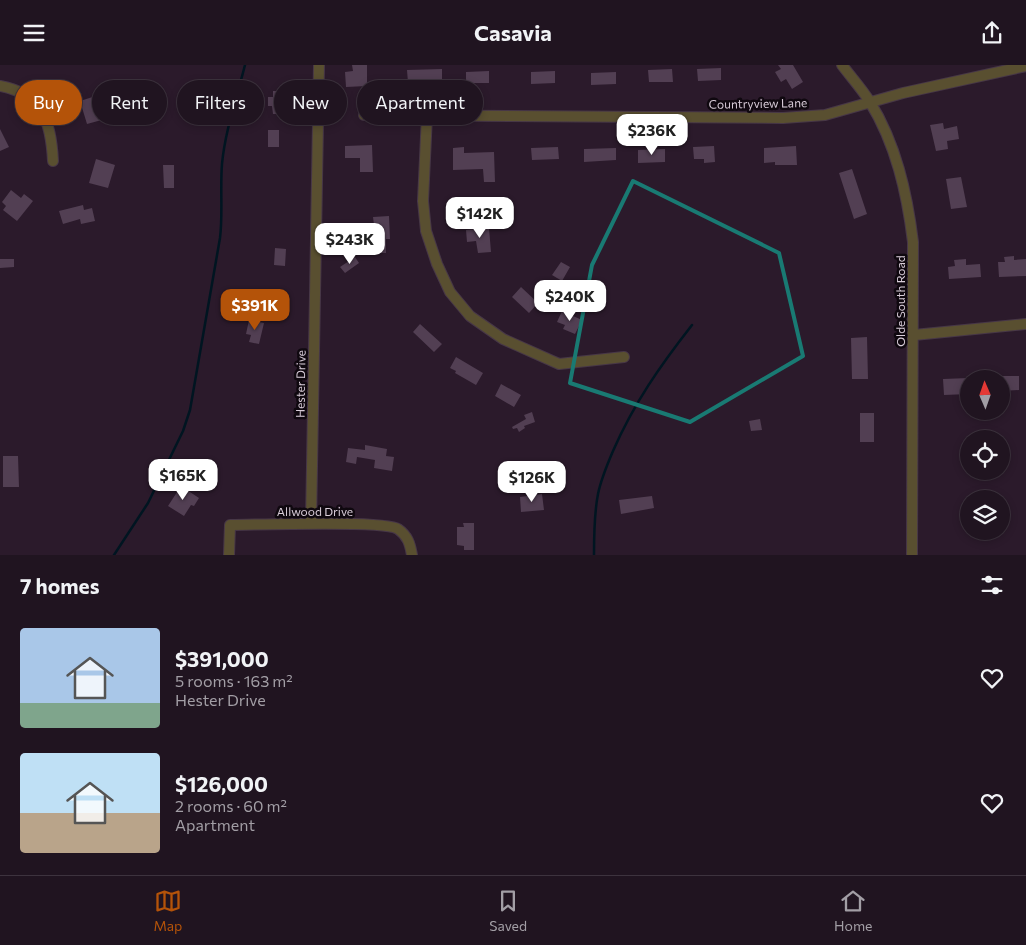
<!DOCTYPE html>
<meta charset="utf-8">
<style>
body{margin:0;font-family:Commissioner,sans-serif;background:#2d212d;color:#f1f3f6;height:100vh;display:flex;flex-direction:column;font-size:19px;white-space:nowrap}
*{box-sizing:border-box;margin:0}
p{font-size:16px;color:#a29ea5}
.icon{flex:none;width:28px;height:28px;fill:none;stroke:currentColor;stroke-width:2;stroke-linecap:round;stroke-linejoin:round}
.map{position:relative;height:490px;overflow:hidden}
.panel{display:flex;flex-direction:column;background:#201420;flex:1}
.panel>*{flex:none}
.guide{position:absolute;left:15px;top:15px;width:500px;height:45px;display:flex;gap:10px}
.needle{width:32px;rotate:358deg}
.tools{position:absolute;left:960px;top:305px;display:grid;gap:10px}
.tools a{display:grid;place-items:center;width:50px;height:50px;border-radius:50%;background:#201420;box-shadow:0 2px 8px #0003,0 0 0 1px #3d333e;font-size:25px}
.price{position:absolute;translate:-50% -42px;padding:0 11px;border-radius:10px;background:#fff;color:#222;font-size:16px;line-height:32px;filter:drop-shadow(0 1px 2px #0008)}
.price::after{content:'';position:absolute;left:50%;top:30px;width:15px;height:11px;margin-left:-8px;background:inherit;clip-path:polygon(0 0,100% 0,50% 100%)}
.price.current{background:#b45309;color:#fff}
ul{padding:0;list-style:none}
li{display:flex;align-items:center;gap:15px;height:125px;padding:0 20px}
li span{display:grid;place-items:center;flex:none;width:140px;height:100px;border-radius:5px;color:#555}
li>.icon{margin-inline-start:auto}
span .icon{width:60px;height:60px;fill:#fffc;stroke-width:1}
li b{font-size:21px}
h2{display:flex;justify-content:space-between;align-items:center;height:60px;padding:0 20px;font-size:21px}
.tag{padding:0 18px;border-radius:22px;background:#201420;box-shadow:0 2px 8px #0003,0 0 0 1px #3d333e;font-size:18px;line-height:45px}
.tag.current{background:#b45309;color:#fff}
header{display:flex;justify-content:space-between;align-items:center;height:65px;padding:0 20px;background:#201420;font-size:22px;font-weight:700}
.tab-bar{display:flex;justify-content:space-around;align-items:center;height:70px;border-top:1px solid #3d333e;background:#201420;font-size:14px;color:#a29ea5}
.tab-bar a{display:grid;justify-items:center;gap:2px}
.tab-bar .current{color:#b45309}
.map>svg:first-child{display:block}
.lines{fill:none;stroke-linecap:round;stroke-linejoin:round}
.stream{stroke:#001521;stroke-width:2.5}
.building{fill:#523f53}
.minor-casing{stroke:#473747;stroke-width:12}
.minor{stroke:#594f30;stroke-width:10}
.marked{fill:none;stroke:#197a73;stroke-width:4;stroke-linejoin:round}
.labels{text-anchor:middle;stroke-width:5;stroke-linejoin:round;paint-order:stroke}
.street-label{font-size:12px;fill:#d9cdd9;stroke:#0f080f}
</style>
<header><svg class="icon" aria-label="menu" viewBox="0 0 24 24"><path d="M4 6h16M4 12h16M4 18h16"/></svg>Casavia<svg class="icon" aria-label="share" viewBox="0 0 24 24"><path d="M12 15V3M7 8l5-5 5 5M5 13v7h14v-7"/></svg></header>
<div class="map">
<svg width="1026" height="490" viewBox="0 0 1026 490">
<rect width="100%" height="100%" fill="#2b1a2b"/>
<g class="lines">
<path class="stream" d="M114 490 148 438 183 366 190 345 220 173C223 149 220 124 222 99 225 66 237 32 245 0
M594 490C594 470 594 449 598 429 601 414 607 400 613 386 634 338 660 301 692 260"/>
</g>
<path class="building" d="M352 0H367V21L346 22 345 7 353 6Z
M778 0H793L803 17 792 24 786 14 781 17 775 7 781 4Z
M721 3V15L698 16 697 4Z
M442 4V17L408 18 407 5Z
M672 4 673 17H649L648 5Z
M489 6V18H466V7Z
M555 6V18L531 19V7Z
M616 7V19L591 20V8Z
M273 26H284V49H273L272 41H268V32H273Z
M102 29 109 53 87 59 80 36Z
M943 58 944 64 957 61 959 74 947 76 948 84 936 86 930 60Z
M0 64 9 82 0 86Z
M268 65H279V82H268Z
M372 80 373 107H360V93H345V81Z
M714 81 715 97 704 98V94H694L693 82Z
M796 81 797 100H775V97L764 98V83Z
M464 82V88L494 87 495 117H484L483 104 453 105V83Z
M558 82 559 94 532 95 531 83Z
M616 83V95L584 97V84Z
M665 84V97L638 98V85Z
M96 94 115 100 108 123 89 118Z
M163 100H174V123H164Z
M852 104 867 149 854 154 839 108Z
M961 112 967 142 951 144 946 114Z
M11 125 21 133 24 129 33 136 17 156 3 145 6 141 2 137Z
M83 140 84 145 92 143 95 156 81 159 80 154 63 159 59 146Z
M389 151 390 174H386V188H377V175H369L368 160H374L373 152Z
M489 163 491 187 478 188 476 176 467 177 466 165Z
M275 183 286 184 285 201 274 200Z
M1014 191V195L1026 194V211L999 212 998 197H1005L1004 192Z
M355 192 359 198 345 208 340 202Z
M0 194H14V202L0 203Z
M966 194V200L980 199 981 212 949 214 948 202 955 201 954 195Z
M561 197 570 202 562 216 552 210Z
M521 222 538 238 529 248 512 232Z
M268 225V236L243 237V226Z
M562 246 582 255 575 269 563 264 565 260 557 257Z
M249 255 264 258 259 279 249 277 251 270 246 269Z
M420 259 442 279 434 287 413 267Z
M867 272 868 314H852L851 273Z
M456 292 483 308 476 320 455 308 456 306 450 303Z
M1001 311H1019V325L1001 326Z
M969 313V329L944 330 943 314Z
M501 319 521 330 514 342 495 331Z
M532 347 535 357 524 361 525 363 519 367 517 363 513 364 512 362 526 354 524 350Z
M860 348H874V377H860Z
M760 354 762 365 751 366 749 356Z
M365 380 387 384 386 391 394 392 392 406 374 403 375 395 357 392 356 399 346 397 348 383 365 385Z
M3 391H18L19 422H3Z
M181 421 199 433 194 441 191 440 184 451 168 441Z
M542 429 544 445 521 447 520 432Z
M652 431 654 443 621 449 619 435Z
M463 458H474V485H464V481L457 480V462H464Z"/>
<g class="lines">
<defs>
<path id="minor" d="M842 0C851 12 862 24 870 37 896 79 907 128 913 177L912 490
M0 21C43 29 51 57 53 96
M364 50 783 53 825 50 903 28 1026 1
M427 50 423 136 426 166 437 199 450 227 470 251 503 274 559 299 624 292
M914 270 1026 259
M311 459 319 0
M229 490 230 460C255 460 385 455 398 464 408 471 410 479 412 490"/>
</defs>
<use href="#minor" class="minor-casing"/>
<use href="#minor" class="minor"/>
</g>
<path class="marked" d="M633 116 779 188 803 291 690 357 570 318 592 200Z"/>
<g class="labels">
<g class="street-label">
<text transform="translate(758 39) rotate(-1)" y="4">Countryview Lane</text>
<text transform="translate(901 236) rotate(-90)" y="4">Olde South Road</text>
<text transform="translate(301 319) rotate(-89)" y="4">Hester Drive</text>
<text x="315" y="451">Allwood Drive</text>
</g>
</g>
</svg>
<div class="tools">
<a><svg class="needle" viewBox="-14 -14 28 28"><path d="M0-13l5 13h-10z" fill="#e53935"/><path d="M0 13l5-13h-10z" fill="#a29ea5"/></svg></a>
<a><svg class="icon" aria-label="locate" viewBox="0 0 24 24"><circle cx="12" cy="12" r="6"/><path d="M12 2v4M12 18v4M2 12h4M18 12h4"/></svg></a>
<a><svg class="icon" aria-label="layers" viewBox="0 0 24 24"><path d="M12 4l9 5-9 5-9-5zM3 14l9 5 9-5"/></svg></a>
</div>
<b class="price" style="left:652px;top:91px">$236K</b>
<b class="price" style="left:480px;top:174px">$142K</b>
<b class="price" style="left:350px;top:200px">$243K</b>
<b class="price" style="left:570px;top:257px">$240K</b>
<b class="price current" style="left:255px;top:266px">$391K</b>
<b class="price" style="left:183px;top:436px">$165K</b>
<b class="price" style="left:532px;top:438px">$126K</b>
<div class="guide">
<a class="tag current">Buy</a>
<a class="tag">Rent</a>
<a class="tag">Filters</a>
<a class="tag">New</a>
<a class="tag">Apartment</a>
</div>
</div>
<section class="panel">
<h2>7 homes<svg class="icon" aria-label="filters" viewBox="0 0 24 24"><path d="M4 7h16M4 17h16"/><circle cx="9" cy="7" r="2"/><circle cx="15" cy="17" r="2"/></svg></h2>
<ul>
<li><span style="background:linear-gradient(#a9c7e8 75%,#7fa58c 0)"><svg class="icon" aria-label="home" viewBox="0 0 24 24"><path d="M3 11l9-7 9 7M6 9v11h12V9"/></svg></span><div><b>$391,000</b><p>5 rooms · 163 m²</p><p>Hester Drive</p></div><svg class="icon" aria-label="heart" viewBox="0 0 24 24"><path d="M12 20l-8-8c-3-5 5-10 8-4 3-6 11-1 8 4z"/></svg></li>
<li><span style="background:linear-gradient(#bfe0f5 60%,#b9a48a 0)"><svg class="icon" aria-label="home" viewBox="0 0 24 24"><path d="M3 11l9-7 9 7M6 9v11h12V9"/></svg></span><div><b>$126,000</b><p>2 rooms · 60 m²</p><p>Apartment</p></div><svg class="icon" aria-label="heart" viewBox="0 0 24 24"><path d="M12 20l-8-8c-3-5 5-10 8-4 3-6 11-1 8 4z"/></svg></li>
</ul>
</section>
<nav class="tab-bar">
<a class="current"><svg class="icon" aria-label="map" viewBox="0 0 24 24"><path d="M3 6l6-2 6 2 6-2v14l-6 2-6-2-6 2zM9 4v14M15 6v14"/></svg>Map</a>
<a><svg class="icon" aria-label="saved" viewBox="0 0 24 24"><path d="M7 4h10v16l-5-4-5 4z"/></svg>Saved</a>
<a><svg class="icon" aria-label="home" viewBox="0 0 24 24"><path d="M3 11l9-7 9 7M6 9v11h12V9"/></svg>Home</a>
</nav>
